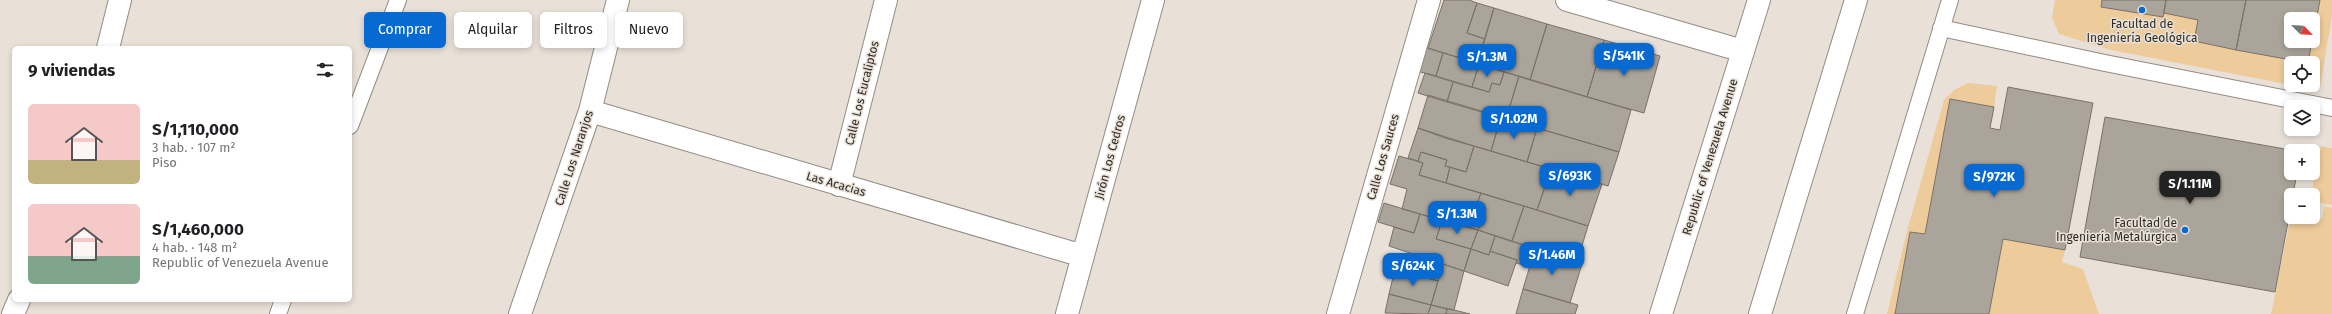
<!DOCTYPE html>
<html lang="es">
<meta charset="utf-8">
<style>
body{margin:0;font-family:"Fira Sans",sans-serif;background:#f6f6f6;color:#202124;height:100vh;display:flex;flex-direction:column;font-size:15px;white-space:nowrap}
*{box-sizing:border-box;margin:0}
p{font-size:13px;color:#757577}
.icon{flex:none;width:22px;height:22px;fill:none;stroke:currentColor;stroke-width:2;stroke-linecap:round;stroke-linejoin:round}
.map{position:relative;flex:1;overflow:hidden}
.details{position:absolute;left:12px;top:46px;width:340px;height:256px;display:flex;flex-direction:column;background:#fff;border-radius:6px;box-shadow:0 2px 6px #0003}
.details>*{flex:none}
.top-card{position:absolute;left:364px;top:12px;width:380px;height:36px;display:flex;gap:8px}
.needle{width:26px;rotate:114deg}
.controls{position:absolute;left:2284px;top:12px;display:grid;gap:8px}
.controls a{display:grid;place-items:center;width:36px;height:36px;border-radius:6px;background:#fff;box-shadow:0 2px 6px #0003;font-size:20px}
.price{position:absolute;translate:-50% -34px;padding:0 9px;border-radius:8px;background:#066ad2;color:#fff;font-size:13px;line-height:26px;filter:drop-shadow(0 1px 2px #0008)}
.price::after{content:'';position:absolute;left:50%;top:24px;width:12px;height:9px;margin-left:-6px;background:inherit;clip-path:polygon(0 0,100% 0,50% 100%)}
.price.current{background:#222;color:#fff}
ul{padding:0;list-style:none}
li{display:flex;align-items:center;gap:12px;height:100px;padding:0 16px}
li span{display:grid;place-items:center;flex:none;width:112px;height:80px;border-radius:6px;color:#555}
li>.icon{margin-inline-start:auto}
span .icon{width:48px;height:48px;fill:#fffc;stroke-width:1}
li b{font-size:17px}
h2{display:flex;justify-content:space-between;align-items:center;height:48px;padding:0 16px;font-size:17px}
.chip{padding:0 14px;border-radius:6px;background:#fff;box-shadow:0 2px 6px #0003;font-size:14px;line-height:36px}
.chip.current{background:#066ad2;color:#fff}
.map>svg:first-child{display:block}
.green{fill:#edcb9b;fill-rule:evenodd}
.building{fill:#aba49a;stroke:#797268}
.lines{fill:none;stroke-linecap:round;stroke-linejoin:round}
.service-casing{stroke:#938c82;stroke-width:18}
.minor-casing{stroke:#938c82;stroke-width:24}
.primary-casing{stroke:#938c82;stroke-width:24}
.service{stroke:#fff;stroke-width:16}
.minor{stroke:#fff;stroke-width:22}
.primary{stroke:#fff;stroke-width:22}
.poi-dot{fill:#066ad2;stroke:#e9e1d7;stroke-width:1.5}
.labels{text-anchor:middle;stroke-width:3;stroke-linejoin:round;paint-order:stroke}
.poi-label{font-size:12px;fill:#2e2b27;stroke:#e9e1d7}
.street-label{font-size:12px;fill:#2e2b27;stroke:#e9e1d7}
</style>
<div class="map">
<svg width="2332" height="314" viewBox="0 0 2332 314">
<rect width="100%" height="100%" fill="#e9e1d7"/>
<path class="green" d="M2055 0H2332V15L2320 88 2294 85H2313V63H2291V85L2111 50 2059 34 2052 18ZM2291 19H2313V41H2291Z
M1968 83 1997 86 1994 107 1950 99 1925 234 1910 232 1895 314H1887L1907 231 1944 100 1954 90Z
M2321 146 2332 148V205L2313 202 2311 195Z
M2324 206 2332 208V314H2271L2291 215V217L2322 219Z
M2003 239 2065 250 2062 262 2083 269 2099 314H1989Z"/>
<path class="building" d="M1444 0H1469L1477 3 1467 33 1485 39 1477 63 1428 48Z
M2102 0H2166L2163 17 2101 7Z
M2166 0H2246L2236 50 2194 41 2198 20 2164 13Z
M2246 0H2320L2313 37V19H2291V41H2312L2308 63 2236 50Z
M1477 3 1494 8 1485 39 1467 33Z
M1494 8 1547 24 1530 80 1477 63Z
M1547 24 1604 40 1587 97 1530 80Z
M1604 40 1660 56 1644 113 1587 97Z
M1420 46 1443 53 1436 76 1413 70Z
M1443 53 1479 64 1472 87 1436 76Z
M1479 64 1504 72 1500 85 1492 83 1489 92 1472 87Z
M1504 72 1519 76 1506 119 1447 102 1453 82 1489 92 1492 83 1500 85Z
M1425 73 1453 82 1447 102 1418 93Z
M1519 76 1631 110 1619 152 1506 119Z
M2008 87 2093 103 2065 250 2003 239 1989 314H1895L1910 232 1925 234 1950 99 1994 107 1990 128 2000 130Z
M1428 95 1501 117 1491 151 1445 138 1418 128Z
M1501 117 1537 128 1527 162 1491 151Z
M2105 117 2296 151H2291V173H2297L2275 292 2080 257Z
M1418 128 1474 146 1466 172 1445 166 1447 160 1421 152 1418 161 1408 158Z
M1537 128 1619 152 1608 186 1527 162Z
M1474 146 1551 169 1537 210 1446 183 1450 167 1466 172Z
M1421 152 1447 160 1445 166 1450 167 1446 183 1419 175 1423 163 1418 161Z
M1399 156 1423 163 1419 175 1481 193 1475 209 1484 212 1478 230 1402 209 1407 189 1390 184Z
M1551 169 1602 184 1588 226 1537 210Z
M1481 193 1524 206 1512 241 1478 230 1484 212 1475 209Z
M1384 203 1420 214 1414 233 1378 222Z
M1524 206 1588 226 1577 262 1512 241Z
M1420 214 1442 221 1436 239 1471 249 1464 271 1389 246 1394 227 1414 233Z
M1442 221 1478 230 1471 249 1436 239Z
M1478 230 1495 236 1489 255 1471 249Z
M1495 236 1535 249 1530 267 1516 263 1517 260 1490 251Z
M1471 249 1489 255 1490 251 1517 260 1508 286 1464 271Z
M1535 249 1582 264 1570 303 1523 289Z
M1428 259 1443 264 1438 281 1423 277Z
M1443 264 1464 271 1454 310 1431 305Z
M1395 269 1438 281 1431 305 1389 294Z
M1523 289 1578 305 1575 314H1516Z
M1389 294 1431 305 1428 314 1385 313Z
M1431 305 1447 309 1446 314H1428Z
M1447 309 1454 310 1470 314H1446Z"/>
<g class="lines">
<defs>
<path id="service" d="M1941 28 2105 63 2332 108
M350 126 398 0
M278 314 283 300
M1855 314 1950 0"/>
<path id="minor" d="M1567 0 1743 51
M108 48 120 0
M590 111 1083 256
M839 185 886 0
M13 314 19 300
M520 314 590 111 618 0
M1067 314 1153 0
M1338 314 1429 0"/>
<path id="primary" d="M1661 314 1759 0
M1760 314 1856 0"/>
</defs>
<use href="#service" class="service-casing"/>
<use href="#minor" class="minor-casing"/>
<use href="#primary" class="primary-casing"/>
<use href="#service" class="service"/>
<use href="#minor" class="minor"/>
<use href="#primary" class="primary"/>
</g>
<g class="poi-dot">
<circle cx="2142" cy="10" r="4"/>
<circle cx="2185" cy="230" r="4"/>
</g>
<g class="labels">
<g class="poi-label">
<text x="2142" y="28">Facultad de<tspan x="2142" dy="14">Ingeniería Geológica</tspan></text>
<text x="2177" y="227" text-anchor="end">Facultad de<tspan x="2177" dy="14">Ingeniería Metalúrgica</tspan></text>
</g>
<g class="street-label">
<text transform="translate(862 93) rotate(-76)" y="4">Calle Los Eucaliptos</text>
<text transform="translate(1110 157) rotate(-75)" y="4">Jirón Los Cedros</text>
<text transform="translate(1383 157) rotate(-74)" y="4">Calle Los Sauces</text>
<text transform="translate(1710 157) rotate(-73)" y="4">Republic of Venezuela Avenue</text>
<text transform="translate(574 158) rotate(-72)" y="4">Calle Los Naranjos</text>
<text transform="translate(836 184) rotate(16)" y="4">Las Acacias</text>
</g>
</g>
</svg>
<div class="controls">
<a><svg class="needle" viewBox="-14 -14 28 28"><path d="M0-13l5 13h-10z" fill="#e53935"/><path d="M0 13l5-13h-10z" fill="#757577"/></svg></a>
<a><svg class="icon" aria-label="locate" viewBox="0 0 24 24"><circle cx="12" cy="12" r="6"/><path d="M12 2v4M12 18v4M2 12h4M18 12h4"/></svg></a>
<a><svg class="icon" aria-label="layers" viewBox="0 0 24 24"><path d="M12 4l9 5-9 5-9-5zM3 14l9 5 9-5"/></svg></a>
<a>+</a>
<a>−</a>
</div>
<b class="price" style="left:1624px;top:77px">S/541K</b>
<b class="price" style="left:1487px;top:78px">S/1.3M</b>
<b class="price" style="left:1514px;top:140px">S/1.02M</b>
<b class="price" style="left:1570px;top:197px">S/693K</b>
<b class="price" style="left:1994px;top:198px">S/972K</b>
<b class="price current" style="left:2190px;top:205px">S/1.11M</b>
<b class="price" style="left:1457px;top:235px">S/1.3M</b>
<b class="price" style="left:1552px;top:276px">S/1.46M</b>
<b class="price" style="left:1413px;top:287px">S/624K</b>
<div class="top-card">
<a class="chip current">Comprar</a>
<a class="chip">Alquilar</a>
<a class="chip">Filtros</a>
<a class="chip">Nuevo</a>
</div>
<section class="details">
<h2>9 viviendas<svg class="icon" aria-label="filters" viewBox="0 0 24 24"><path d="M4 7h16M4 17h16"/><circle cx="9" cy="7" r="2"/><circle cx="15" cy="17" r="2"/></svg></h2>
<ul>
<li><span style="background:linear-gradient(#f6c9c9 70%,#c2b280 0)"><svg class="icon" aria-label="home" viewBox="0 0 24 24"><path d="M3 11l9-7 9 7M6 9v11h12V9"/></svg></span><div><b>S/1,110,000</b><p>3 hab. · 107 m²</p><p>Piso</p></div></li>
<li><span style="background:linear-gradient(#f6c9c9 65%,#7fa58c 0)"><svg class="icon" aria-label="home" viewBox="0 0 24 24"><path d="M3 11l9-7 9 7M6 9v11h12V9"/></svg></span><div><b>S/1,460,000</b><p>4 hab. · 148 m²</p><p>Republic of Venezuela Avenue</p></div></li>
</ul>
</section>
</div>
